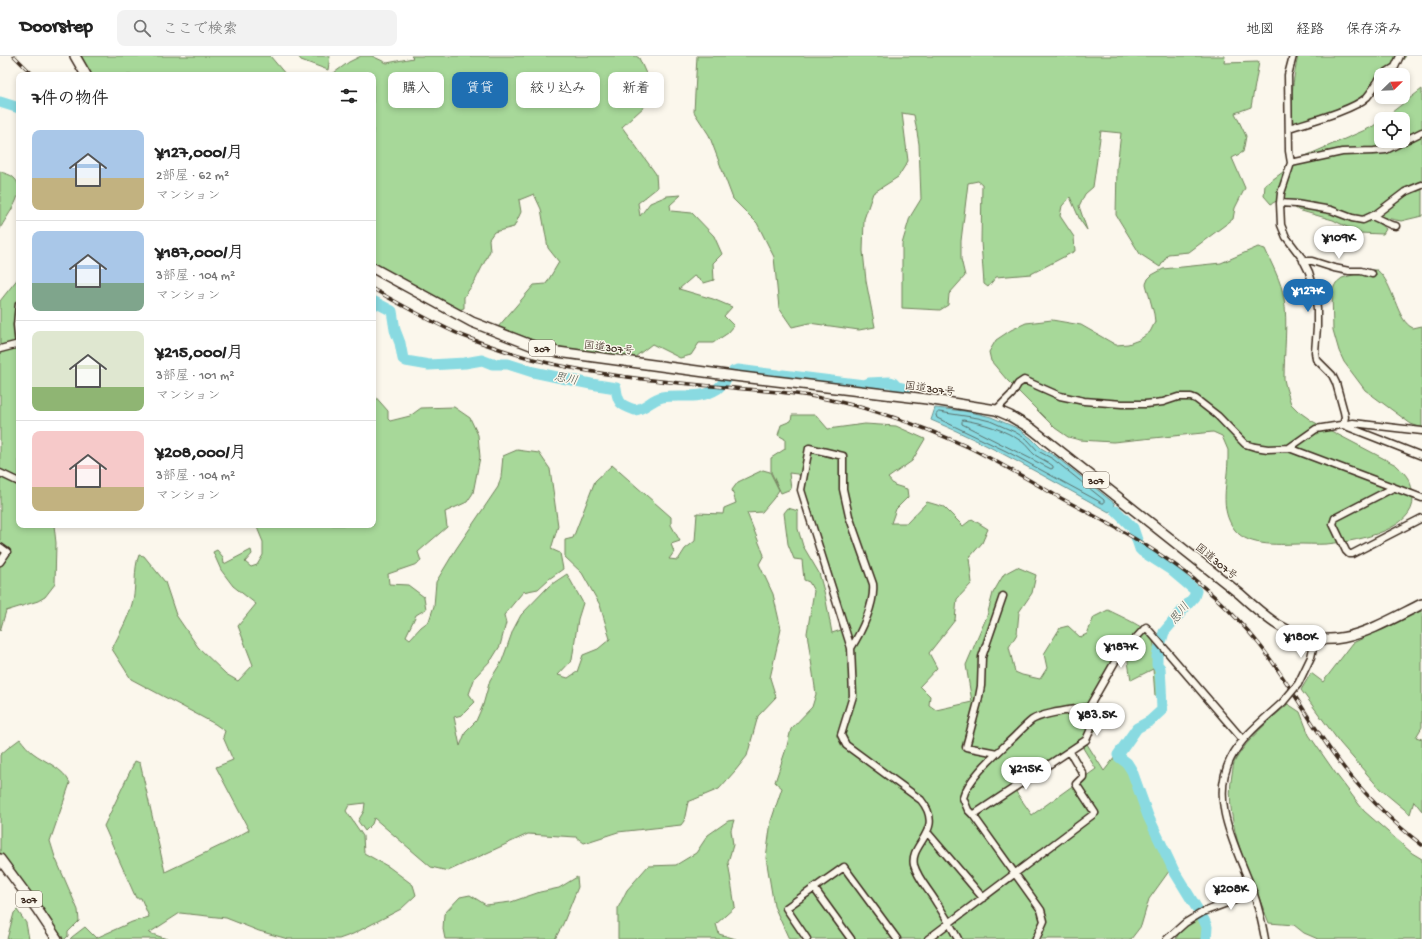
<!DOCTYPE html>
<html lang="ja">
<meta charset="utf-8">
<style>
body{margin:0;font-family:"Gochi Hand","Klee One",sans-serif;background:#f2f2f2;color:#222;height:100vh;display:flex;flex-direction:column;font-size:15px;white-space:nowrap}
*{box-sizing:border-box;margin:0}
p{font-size:13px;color:#767676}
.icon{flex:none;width:22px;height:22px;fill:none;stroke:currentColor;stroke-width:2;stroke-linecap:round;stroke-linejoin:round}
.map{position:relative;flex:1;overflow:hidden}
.drawer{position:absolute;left:16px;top:16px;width:360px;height:456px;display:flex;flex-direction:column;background:#fff;border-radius:8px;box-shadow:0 2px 6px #0003}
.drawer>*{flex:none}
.hud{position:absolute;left:388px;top:16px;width:380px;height:36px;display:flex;gap:8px}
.needle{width:26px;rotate:67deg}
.controls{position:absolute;left:1374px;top:12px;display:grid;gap:8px}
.controls a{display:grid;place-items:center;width:36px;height:36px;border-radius:8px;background:#fff;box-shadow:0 2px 6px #0003;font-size:20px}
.price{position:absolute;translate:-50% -34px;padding:0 9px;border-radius:14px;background:#fff;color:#222;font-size:13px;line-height:26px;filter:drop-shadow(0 1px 2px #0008)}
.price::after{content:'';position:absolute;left:50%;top:24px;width:12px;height:9px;margin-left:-6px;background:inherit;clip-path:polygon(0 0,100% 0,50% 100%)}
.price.selected{background:#1f6fb2;color:#fff}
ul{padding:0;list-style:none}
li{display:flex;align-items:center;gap:12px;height:100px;padding:0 16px}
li+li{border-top:1px solid #e0e0e0}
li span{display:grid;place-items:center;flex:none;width:112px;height:80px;border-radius:8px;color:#555}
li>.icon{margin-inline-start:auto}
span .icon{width:48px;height:48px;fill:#fffc;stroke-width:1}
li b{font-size:17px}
h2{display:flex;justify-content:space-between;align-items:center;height:48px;padding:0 16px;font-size:17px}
.chip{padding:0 14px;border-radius:8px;background:#fff;box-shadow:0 2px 6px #0003;font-size:14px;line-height:36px}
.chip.selected{background:#1f6fb2;color:#fff}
header{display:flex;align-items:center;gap:24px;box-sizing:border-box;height:56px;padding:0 20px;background:#fff;border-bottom:1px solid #e0e0e0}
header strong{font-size:19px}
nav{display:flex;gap:22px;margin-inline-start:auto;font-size:14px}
.search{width:280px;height:36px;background:#f2f2f2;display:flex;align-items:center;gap:10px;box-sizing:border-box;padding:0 14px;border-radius:8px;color:#767676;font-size:15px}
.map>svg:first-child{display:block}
.green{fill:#a7d899;stroke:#71815c}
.water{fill:#89dae1;stroke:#6a9493}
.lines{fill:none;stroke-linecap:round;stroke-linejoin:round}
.shore{stroke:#5a706c;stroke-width:1}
.river{stroke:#89dae1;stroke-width:11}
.minor-casing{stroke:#3b2a1e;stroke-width:9}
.highway-casing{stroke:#3b2a1e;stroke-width:12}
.minor{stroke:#fbf7ec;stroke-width:6}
.highway{stroke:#fbf7ec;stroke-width:9}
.rail-casing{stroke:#3b2a1e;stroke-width:3.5}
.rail{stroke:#fbf7ec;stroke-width:2;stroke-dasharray:6;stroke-linecap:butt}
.minor-bridge-casing{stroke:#3b2a1e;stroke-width:9;stroke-linecap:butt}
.minor-bridge{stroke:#fbf7ec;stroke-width:6}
.labels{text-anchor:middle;stroke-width:3;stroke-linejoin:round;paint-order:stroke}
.shield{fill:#fbf7ec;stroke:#75685c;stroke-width:1}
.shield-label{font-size:10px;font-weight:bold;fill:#3b2a1e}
.street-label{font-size:11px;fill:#3b2a1e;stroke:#fbf7ec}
.water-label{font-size:12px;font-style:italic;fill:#4e564f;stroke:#fbf7ec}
</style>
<header>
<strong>Doorstep</strong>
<div class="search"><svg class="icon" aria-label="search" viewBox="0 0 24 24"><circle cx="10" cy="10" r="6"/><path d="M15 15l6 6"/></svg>ここで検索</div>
<nav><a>地図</a><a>経路</a><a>保存済み</a></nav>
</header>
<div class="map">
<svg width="1422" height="883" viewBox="0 0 1422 883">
<rect width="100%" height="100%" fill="#fbf7ec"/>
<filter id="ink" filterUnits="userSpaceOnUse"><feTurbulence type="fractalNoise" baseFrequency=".025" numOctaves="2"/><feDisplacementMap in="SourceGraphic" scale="8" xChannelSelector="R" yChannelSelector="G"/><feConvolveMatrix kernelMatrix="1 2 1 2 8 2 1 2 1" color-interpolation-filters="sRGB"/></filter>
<g filter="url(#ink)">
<path class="green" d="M81 0H270L286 19H92Z
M298 0H330L328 14 301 4Z
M361 0H372L387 7 413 2 411 0H636L639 2 656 40 622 71 656 118 657 132 638 147 640 160 650 147 667 140 681 139 670 149 671 155 692 157 714 180 722 198 713 207 714 224 704 227 694 220 679 233 713 243 732 251 724 260 734 270 728 277 713 287H699L691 299 680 302 652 288 635 301 587 296 544 288 498 271 534 229 546 228 559 206 548 192 541 153 534 138 519 144 521 156 514 171 494 176 489 183 490 195 475 225 464 241V252L457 255 373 208V19H331L349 6Z
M697 0H1225L1224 7 1259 6 1251 51 1235 57 1246 80 1243 96 1232 102 1245 132 1235 152 1233 163 1189 196 1168 198 1160 211 1140 198 1116 159 1117 111 1121 77 1101 75 1093 131 1085 138 1079 150 1087 174 1080 164 1070 141 1062 150 1060 160 1074 181 1075 195 1031 218 996 221 988 231 984 228 981 186 982 128 978 125 968 127 961 185V203L965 220 949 238 948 249 940 254 902 252V188L910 161 921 143 919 88 914 59 902 57 908 105 898 121 873 137 864 163 863 195 866 225 875 271 859 274 809 267 792 271 779 252 774 201 757 167 733 143 709 79 694 56Z
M1298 0H1406L1390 19H1381V29L1363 47 1294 72C1289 49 1293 23 1298 0Z
M1422 33V160L1401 165 1381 161 1375 165 1386 173 1383 178 1359 177 1333 164 1298 154 1282 142 1271 148 1264 140 1265 129 1283 116 1287 108 1372 71 1381 64V85H1403V63H1383Z
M0 115C4 118 11 118 14 122 29 135 6 160 0 173Z
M1258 191 1265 193C1272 209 1281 225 1284 242 1288 268 1284 296 1284 323L1286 332 1291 348 1298 355 1312 365 1396 409C1408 420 1412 426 1413 442 1415 473 1357 485 1335 487 1324 489 1313 488 1302 488 1282 488 1249 492 1235 474 1218 453 1228 426 1228 401V394L1222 380 1213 376 1113 386 1080 384 1068 381 1055 372 1007 324 991 305 989 296 996 284 1011 274 1026 267 1052 264 1081 269 1116 289 1128 288 1139 284 1150 276 1155 266 1154 258 1146 228 1148 223 1152 219 1163 213 1221 207Z
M1371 214H1377C1394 227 1396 265 1413 272L1422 270V372L1411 368 1365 334 1344 306 1339 295 1333 274 1332 235 1336 227 1342 222Z
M19 221V469H54L56 487 55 528 45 541 38 545 6 555 0 575V245Z
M373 338 388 355V363L390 365 410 360 421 352 454 351 470 362 478 379 480 401 473 437 467 446 445 456 447 471 418 496 421 505 417 508 388 518 389 528 408 529 424 541 426 553 416 559 406 580 410 583 421 571 429 565 434 550 436 526 456 493 498 431 501 421 503 400 517 394 539 397 550 413 554 441 558 470 551 493 560 497 563 513 549 523 538 533 523 536 504 559 506 567 500 590 492 603 475 621 469 638 475 646 462 659 454 661 460 690 466 675 476 665 483 649 490 624 502 605 513 574 521 559 549 530 567 518 583 547 578 563 572 604 558 619 568 622 577 616 583 599 598 593 610 583 600 549 582 517 565 501V484L573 482 595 425 612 409 671 461V469L680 485 671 488 674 496 669 503 678 504 685 493 695 485 697 457 723 458 724 452 736 447 732 434 738 426 763 414 770 416 779 434 773 443 762 456 747 457 764 499 759 508 773 538 781 573 770 622 776 641 758 660 747 700 735 715 719 733 688 746 684 765 681 769 618 776 584 787 576 781 528 778 448 815 431 811 374 762 372 768 365 775 358 765 364 755 365 747 349 749 346 755 363 780 364 797 389 811 413 829 416 839 401 853 353 878 339 883H288L259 875 226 862 180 857 149 877 167 883H70L72 881 85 871 96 882 132 866 149 861 141 842H136L104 770 135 705 140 707 165 816 226 787 249 774 216 711 233 704 223 681 225 675 215 668 131 623 112 593C119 578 128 563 132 548 137 531 133 514 139 499L144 500 165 526 176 559 198 591 226 618 238 625 253 609 238 570 256 548 233 530 221 514 213 496 217 494 223 501 224 508 251 494 252 498 245 506 251 511 257 509 263 499V486L256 469H373Z
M792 359H816L828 373 865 368 896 370 925 383 912 405 888 422 894 429 907 433 908 441 896 453 891 467H907L927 446 944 451 963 470 972 463 988 473 982 487 969 502 972 527 957 543 955 564 929 597 937 612 920 630 930 640 929 649 936 654 972 646 966 609 987 560 993 537 1004 518 1017 511 1036 519 1032 537 1019 556 1017 578 1009 591 1015 616 1022 619 1040 623 1047 612 1044 598 1060 572 1068 570 1080 581 1087 578 1094 561 1108 554C1118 559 1145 571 1151 579 1156 589 1159 627 1160 640H1155L1153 613 1131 624 1128 606 1130 586 1100 626 1094 653 1101 670 1016 736 1032 759 1096 713 1083 692 1087 688 1104 715 1115 701 1130 714 1149 766 1172 811 1149 843 1141 870 1131 883H789L774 850 766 802 771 765 782 732 775 726 787 690 791 673 812 651 816 638 807 577 814 535 809 526 804 524 802 504 794 503 788 488 784 457 788 452 798 455V473L803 490 819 517 825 539 832 577 844 573 805 438 804 422 797 418 789 417 791 433 781 437 771 416V402L785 393V383L778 379 781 369 791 365Z
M1422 554V671L1416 681 1422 683V755L1414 745 1410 758 1380 733 1340 687 1301 634 1311 617 1323 626 1353 587Z
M1288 648 1300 656 1309 679 1336 718 1364 755 1412 797 1422 803V883H1318L1304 877 1294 869 1269 867C1251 820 1223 769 1232 718 1233 713 1233 707 1236 703 1248 682 1270 664 1288 648Z
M20 683C24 688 28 693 33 697 45 706 63 712 70 727L50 785 55 801 78 854 79 865 68 876V880L65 883H63L0 798V699L8 692Z
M734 764 731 774 733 789 728 806 735 851 716 868 719 878 736 883H618V852L627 834 648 810 676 809 696 797 708 779 728 765Z
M577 821 578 831 563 868 555 883H445L443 873 444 858 460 841 470 839 486 849 511 846 540 836 559 832Z
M17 854 26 867 29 883H7L14 857Z
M1201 860 1206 868 1205 883H1176L1181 872Z"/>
<path class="water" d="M935 352 964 355 979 358 991 361 1017 372 1031 382 1041 392 1055 400 1114 447 1115 449 1113 452 1124 461 1125 465H1122L1112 454 1109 456C1050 424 992 389 931 364Z"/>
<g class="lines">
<path class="shore" d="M939 356 978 362 990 365 1015 376 1028 384 1038 395 1053 403 1104 444V447H1102L1006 395 937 362 936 359Z
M963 364C983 367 1005 374 1021 385 1027 389 1030 395 1035 399 1041 403 1047 405 1053 410V412L1051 413 962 368V366Z"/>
<path class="river" d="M0 46 19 52
M373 245 392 255 395 274 400 287 403 303 406 305 429 309 465 307 482 304 492 308H508L533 316 591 328 616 332C618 347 620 349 635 354 645 353 652 343 662 341 680 338 700 344 717 333 723 328 728 321 734 315L738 314 777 319
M783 319 864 329 869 327 890 326 893 327 897 331 902 332 905 335
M1116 455 1133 472 1140 493 1142 495 1170 513 1196 535 1194 541 1164 576 1157 600V609L1160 612 1161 629 1162 654 1150 665 1137 672 1118 699 1119 701 1127 707 1132 715 1148 760 1174 815 1204 864 1207 871 1206 883"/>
<defs>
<path id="minor" d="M1293 0 1288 19 1289 95 1291 107 1281 137 1280 147 1281 169 1286 181 1302 202 1309 216 1315 236 1317 253V271L1315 296 1316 303 1332 319 1336 327 1344 356 1345 361 1343 369
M1382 19 1395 11 1400 0
M1289 72C1308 66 1354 54 1367 41 1372 35 1377 27 1381 20
M1291 107 1342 96 1374 95 1386 94 1422 76
M1280 147 1296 148 1331 154 1352 162 1363 164 1376 158 1405 136 1422 129
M1372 160 1391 169 1396 170
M1303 205H1312L1334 212 1349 215H1361L1372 218
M19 248 17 269 19 290
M0 293 19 288
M996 354 1012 338 1018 328 1024 324 1060 340 1084 345 1122 348H1146L1163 346 1178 341H1191L1196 343 1218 360 1245 388 1255 391 1268 393 1289 392 1422 442
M1343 369 1422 400
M1289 392 1316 373 1353 367 1422 375
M0 417 19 426
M1393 432 1335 462 1333 468 1346 495 1349 498H1352L1422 462
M0 491 7 496 0 506
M851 592C862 575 875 547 873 528L849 460 843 433V400L809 392 801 434 851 592 853 640 841 679 846 689 921 744C946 775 909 787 914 809 918 823 929 834 936 846 944 858 951 870 958 883
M1298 628 1311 601 1315 583
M997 697 966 691 978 646 981 630 982 601 1003 540
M973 759 1086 684 1090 675 1092 665 1089 651 1116 604 1146 571 1243 684
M927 776 983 842
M814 832 851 883
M807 883 786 852 844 811 897 883
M928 883 1095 757 1076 728 1083 721V718L1070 696
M1036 883 1044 865 1041 854 973 759 968 754 963 742C968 721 1001 694 1016 679 1021 674 1027 668 1032 664 1045 656 1074 654 1089 651
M1167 883 1185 867 1203 856 1254 837
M1265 883C1262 867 1259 851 1253 836 1238 794 1208 746 1231 702 1243 679 1265 663 1283 646"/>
<path id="highway" d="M75 0 86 19
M373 212 472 266 536 291 558 296 734 320 927 343 996 354 1010 360 1032 373 1240 538C1252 549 1264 560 1278 569 1330 602 1375 571 1422 548
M0 803 37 853 57 883"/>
</defs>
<use href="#minor" class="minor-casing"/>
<use href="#highway" class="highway-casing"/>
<use href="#minor" class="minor"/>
<use href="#highway" class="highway"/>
<defs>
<path id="rail" d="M14 0 33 19
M373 233C402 249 431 266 461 279 494 292 528 303 562 310 619 322 677 327 734 332 763 335 793 336 821 342 869 351 924 371 968 391 997 405 1027 423 1055 439 1093 459 1132 479 1168 504 1202 527 1233 556 1259 588 1286 622 1306 660 1332 696 1358 732 1387 762 1422 789"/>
</defs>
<use href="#rail" class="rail-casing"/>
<use href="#rail" class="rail"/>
<defs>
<path id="minor-bridge" d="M1283 646 1298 628"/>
</defs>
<use href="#minor-bridge" class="minor-bridge-casing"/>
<use href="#minor-bridge" class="minor-bridge"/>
</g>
</g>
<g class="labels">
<g class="shield">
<rect x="529" y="284" width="26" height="16" rx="3"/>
<rect x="1083" y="416" width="26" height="16" rx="3"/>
<rect x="16" y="835" width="26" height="16" rx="3"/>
</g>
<g class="shield-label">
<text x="542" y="296">307</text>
<text x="1096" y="428">307</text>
<text x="29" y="847">307</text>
</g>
<g class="street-label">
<text transform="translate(609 291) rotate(7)" y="4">国道307号</text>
<text transform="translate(930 332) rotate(8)" y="4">国道307号</text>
<text transform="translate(1217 505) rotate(39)" y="4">国道307号</text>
</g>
<g class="water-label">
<text transform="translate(566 322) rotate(11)" y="4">思川</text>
<text transform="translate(1179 557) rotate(-51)" y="4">思川</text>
</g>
</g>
</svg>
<div class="controls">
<a><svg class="needle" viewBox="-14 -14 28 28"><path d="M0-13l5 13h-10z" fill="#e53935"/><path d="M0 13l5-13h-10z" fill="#767676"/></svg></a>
<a><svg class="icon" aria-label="locate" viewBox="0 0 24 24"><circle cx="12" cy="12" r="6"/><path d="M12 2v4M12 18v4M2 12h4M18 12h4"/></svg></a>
</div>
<b class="price" style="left:1339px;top:204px">¥109K</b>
<b class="price selected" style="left:1308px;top:257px">¥127K</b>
<b class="price" style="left:1301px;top:603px">¥180K</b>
<b class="price" style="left:1121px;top:613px">¥187K</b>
<b class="price" style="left:1097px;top:681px">¥83.5K</b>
<b class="price" style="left:1026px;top:735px">¥215K</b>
<b class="price" style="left:1231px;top:855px">¥208K</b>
<div class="hud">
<a class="chip">購入</a>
<a class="chip selected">賃貸</a>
<a class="chip">絞り込み</a>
<a class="chip">新着</a>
</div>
<section class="drawer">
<h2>7件の物件<svg class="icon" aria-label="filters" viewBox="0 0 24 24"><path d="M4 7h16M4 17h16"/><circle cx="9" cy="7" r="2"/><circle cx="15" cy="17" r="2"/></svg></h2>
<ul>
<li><span style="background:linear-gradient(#a9c7e8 60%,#c2b280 0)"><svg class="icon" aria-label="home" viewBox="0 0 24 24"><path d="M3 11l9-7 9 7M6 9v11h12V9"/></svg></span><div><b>¥127,000/月</b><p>2部屋 · 62 m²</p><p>マンション</p></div></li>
<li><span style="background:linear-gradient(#a9c7e8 65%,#7fa58c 0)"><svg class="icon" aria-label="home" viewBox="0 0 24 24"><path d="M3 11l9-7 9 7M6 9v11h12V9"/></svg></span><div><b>¥187,000/月</b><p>3部屋 · 104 m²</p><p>マンション</p></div></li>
<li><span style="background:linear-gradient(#dfe7d0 70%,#8fb573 0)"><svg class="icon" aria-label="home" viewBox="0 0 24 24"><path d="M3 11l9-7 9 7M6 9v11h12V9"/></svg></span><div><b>¥215,000/月</b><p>3部屋 · 101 m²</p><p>マンション</p></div></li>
<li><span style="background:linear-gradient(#f6c9c9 70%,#c2b280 0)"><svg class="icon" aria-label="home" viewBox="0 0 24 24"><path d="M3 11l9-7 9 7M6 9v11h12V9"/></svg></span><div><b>¥208,000/月</b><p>3部屋 · 104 m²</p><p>マンション</p></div></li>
</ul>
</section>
</div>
